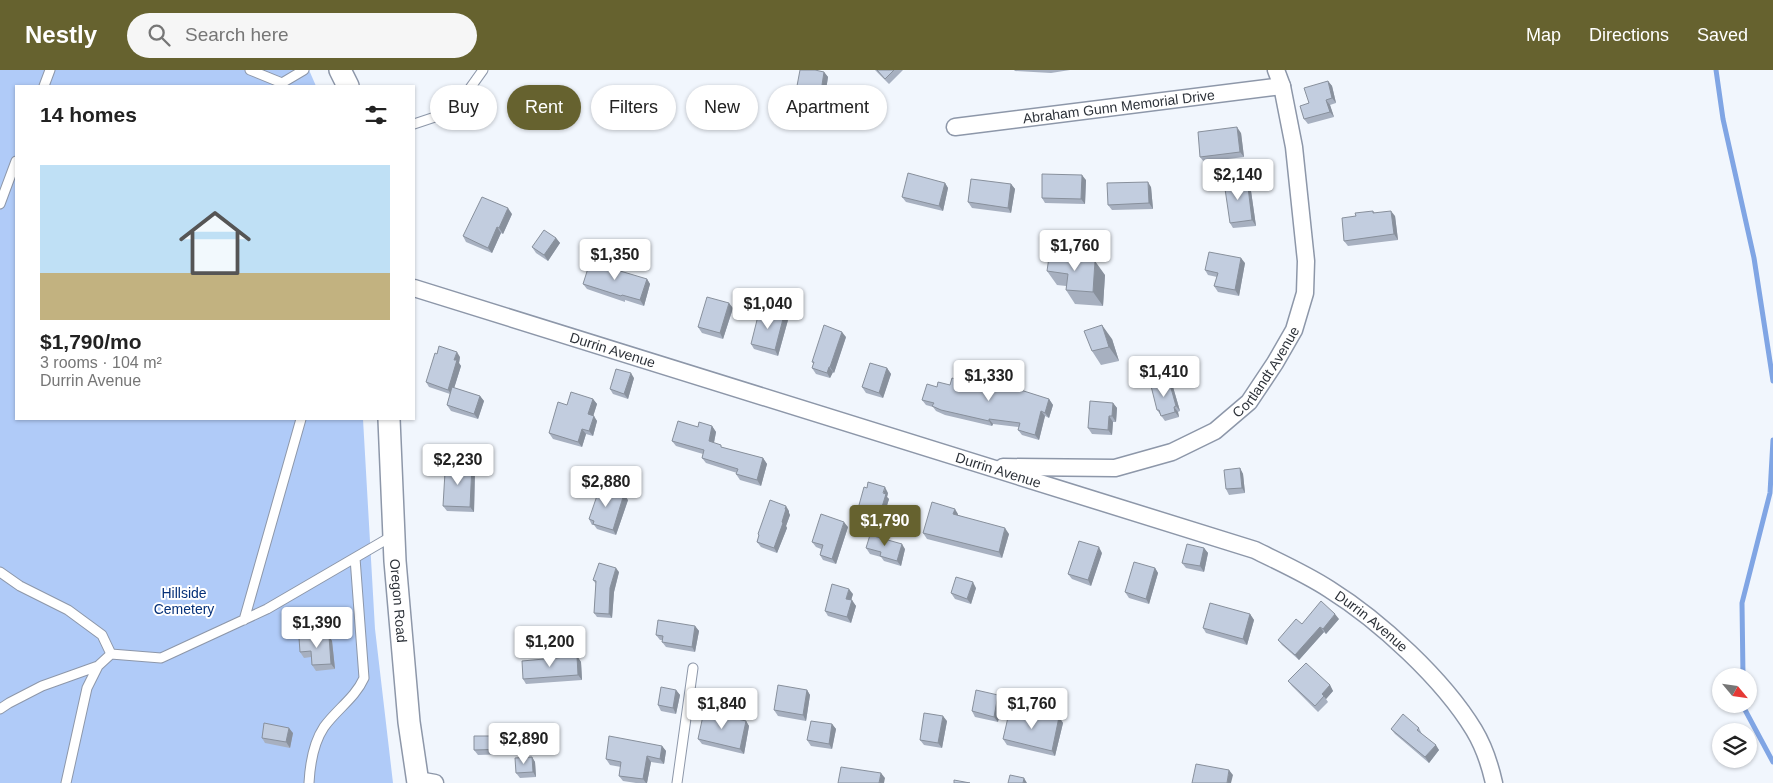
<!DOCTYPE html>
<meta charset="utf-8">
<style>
body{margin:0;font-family:Helvetica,sans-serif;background:#f6f6f6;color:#222;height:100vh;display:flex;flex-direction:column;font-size:19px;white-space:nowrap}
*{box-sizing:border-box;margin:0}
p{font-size:16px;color:#767676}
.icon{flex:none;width:28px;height:28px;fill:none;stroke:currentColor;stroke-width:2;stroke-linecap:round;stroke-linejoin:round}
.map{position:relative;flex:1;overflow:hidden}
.sheet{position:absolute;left:15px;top:15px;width:400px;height:335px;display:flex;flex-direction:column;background:#fff;border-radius:0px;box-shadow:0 1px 4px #0004}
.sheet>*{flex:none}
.top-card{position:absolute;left:430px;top:15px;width:475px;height:45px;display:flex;gap:10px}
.needle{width:32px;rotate:119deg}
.tools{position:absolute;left:1712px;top:598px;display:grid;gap:10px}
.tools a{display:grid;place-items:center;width:45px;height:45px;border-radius:50%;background:#fff;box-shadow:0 1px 4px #0004;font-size:25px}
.price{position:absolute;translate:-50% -42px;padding:0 11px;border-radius:5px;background:#fff;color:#222;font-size:16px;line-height:32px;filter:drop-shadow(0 1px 2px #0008)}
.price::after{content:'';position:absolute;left:50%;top:30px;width:15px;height:11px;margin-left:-8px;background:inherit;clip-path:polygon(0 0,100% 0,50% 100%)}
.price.selected{background:#66622f;color:#fff}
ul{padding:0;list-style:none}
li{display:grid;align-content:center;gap:10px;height:265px;padding:0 25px}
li+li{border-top:1px solid #e0e0e0}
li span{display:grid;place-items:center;height:155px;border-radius:0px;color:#555}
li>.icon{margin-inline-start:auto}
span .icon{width:90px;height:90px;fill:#fffc;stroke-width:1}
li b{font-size:21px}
h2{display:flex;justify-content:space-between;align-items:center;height:60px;padding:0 25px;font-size:21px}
.chip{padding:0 18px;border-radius:22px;background:#fff;box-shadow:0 1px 4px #0004;font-size:18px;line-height:45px}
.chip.selected{background:#66622f;color:#fff}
header{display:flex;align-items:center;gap:30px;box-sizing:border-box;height:70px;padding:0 25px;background:#66622f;color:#fff}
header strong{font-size:24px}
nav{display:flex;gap:28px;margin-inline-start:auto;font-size:18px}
.search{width:350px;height:45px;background:#f6f6f6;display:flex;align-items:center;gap:12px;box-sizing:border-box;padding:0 18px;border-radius:28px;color:#767676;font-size:19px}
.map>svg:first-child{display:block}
.green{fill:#b0cbf8}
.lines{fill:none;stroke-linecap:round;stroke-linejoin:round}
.stream{stroke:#80a5e4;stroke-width:5}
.service-casing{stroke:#8d97a9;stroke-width:11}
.minor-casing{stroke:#8d97a9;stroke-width:19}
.tertiary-casing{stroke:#8d97a9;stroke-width:24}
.service{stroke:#fff;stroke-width:9}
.minor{stroke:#fff;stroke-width:16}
.tertiary{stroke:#fff;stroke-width:21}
.wall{fill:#a7b0c0}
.shaded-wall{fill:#88909c}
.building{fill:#c2cddf;stroke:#88909c}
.labels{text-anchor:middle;stroke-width:4;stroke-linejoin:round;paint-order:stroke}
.street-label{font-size:14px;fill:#2d3239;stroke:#fff}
.park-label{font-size:14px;fill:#063179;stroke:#fff}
</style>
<header>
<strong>Nestly</strong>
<div class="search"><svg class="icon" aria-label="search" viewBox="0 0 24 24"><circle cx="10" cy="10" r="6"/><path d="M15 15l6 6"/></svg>Search here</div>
<nav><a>Map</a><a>Directions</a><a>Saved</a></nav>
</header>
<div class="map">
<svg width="1773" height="713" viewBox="0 0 1773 713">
<rect width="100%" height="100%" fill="#f1f6fd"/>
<path class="green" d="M0 0H309L316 16H16V349H363L375 559 393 713H0Z"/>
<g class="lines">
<path class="stream" d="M1716 0 1723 49 1754 188 1773 311
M1743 606 1742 533 1770 423 1773 370
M1744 634V638L1773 692"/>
<defs>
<path id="service" d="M250 0 282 13
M44 16 50 0
M282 16V13L304 0
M414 54 435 47 468 21 483 0
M0 134 16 91
M0 502 20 516 68 540 102 565 111 584 161 588 267 539 394 465
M244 550 301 349
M0 639 9 633 42 616 98 596 111 584
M66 713 87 618 98 596
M309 713C310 694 314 672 324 657 337 639 355 628 364 608L355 488
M677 713 693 598"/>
<g id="minor">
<path id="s1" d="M955 57 1282 16"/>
<path id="s2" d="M414 218 1255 480C1279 492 1306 504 1329 519 1380 551 1443 609 1474 660 1483 675 1490 695 1494 713"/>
<path id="s3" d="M1003 397 1115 398 1172 382 1215 361 1249 332 1275 293 1294 260 1305 223 1306 191 1294 77 1282 16 1276 0"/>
<path d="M418 710 435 713"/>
</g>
<g id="tertiary">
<path d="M340 0 348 16"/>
<path id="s4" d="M389 349 395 491 409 652 418 713"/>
</g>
</defs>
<use href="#service" class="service-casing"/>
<use href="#minor" class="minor-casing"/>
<use href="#tertiary" class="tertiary-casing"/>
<use href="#service" class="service"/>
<use href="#minor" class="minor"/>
<use href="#tertiary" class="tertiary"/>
</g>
<path class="wall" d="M875 0H903L889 14Z
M1014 0H1070L1051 3 1015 1Z
M824 2 828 7 822 46 797 42 793 37Z
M1328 11 1332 16 1336 33 1330 35 1334 47 1308 54 1304 49 1309 33Z
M1241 63 1244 87 1204 92 1200 87Z
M1086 110 1085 134 1045 133 1042 128Z
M945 113 948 118 943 141 906 132 902 127Z
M1011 114 1015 119 1011 143 972 138 968 132Z
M1250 114 1256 156 1233 158 1230 153Z
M1151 117 1153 139 1112 140 1108 135Z
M1373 141 1375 143 1395 146 1398 170 1348 176 1344 171 1356 146Z
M512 144 503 164 501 163 492 183 466 172 463 166Z
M556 168 560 173 548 191 536 183 532 177Z
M1069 190 1105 205 1103 236 1075 234 1066 220V216L1057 215 1047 201Z
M1245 193 1239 226 1218 222 1214 216 1217 207 1208 205 1205 200Z
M647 209 650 214 644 236 625 230V232L587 219 583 214Z
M733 238 723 269 702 263 698 257Z
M788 250 778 286 754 279 751 274Z
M846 267 834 303 833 302 830 308 816 304 812 298 814 294 812 292Z
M1112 269 1119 291 1101 295 1092 281Z
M460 287 459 293 461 296 454 318 480 326 484 331 478 349 451 341 447 335 450 324 429 317 426 312Z
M887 298 891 304 883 328 866 323 862 317Z
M634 308 628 329 613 324 610 319Z
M1169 311 1173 317 1180 341 1178 342 1179 347 1165 351 1157 340Z
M969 313 1008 315 1009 317 1049 329 1053 335 1049 348 1045 346 1039 370 1022 365 1018 360 1019 357 993 354 992 356 945 345 936 341 933 337 926 335 922 330 937 317Z
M593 329 597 334 593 346 597 351 593 366 586 364 582 377 553 369 549 363 567 335Z
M1113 333 1117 338 1116 352H1113L1112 365 1092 364 1088 358Z
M712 356 716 362 714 373 723 378 763 388 767 394 761 416 740 410 736 404 737 403 706 393 702 388 703 384 676 376 672 371 698 357Z
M1240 398 1243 404 1245 423 1229 425 1226 419Z
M475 400 474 442 447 441 443 436 451 402Z
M888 423 887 427 889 429 880 458 859 452 856 446Z
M628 430 616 465 597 459 594 455H592L589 449Z
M789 441V443L790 445 786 456 787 458 777 483 761 477 757 472 759 466 758 464Z
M958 444V445L1009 464 1002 488 927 469 923 463Z
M848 457 836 494 823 490 820 485 821 479 816 477 812 472Z
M866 478 905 479 901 496 884 491 881 487 870 484Z
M1204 478 1208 483 1204 502 1186 498 1182 493Z
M1102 483 1091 516 1072 509 1068 504Z
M1155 498 1158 503 1149 534 1129 528 1125 522Z
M619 502 614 522 612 548 597 547 594 543 596 514 593 510Z
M976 518 971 534 955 529 951 523Z
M853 524 851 530 856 536 851 553 828 546 825 541Z
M1250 544 1254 550 1247 575 1206 563 1203 558Z
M1339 549 1326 564 1324 562 1299 590 1282 575 1278 570 1302 554Z
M695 556 699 561 695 582 666 577 662 572V570H660L656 565Z
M329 566 332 571 335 599 316 601 312 595 311 587 304 588 300 582Z
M577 586 581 592 582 610 526 614 523 609Z
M1288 611 1330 615 1333 621 1326 629 1328 632 1318 642 1292 616Z
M676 620 680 625 676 644 661 641 658 635Z
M807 620 810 625 806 651 778 646 774 640Z
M998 625 1002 630 998 652 975 647 972 641Z
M1059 647 1063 653 1055 686 1007 675 1003 669 1026 648Z
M746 651 749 656 744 684 702 674 698 669Z
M947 651 942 678 924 675 920 670Z
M832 654 836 659 832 679 811 676 807 670Z
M1419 658 1422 664 1439 680 1429 693 1395 664 1391 659Z
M293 663 290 678 265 673 262 668Z
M512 671 513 684 478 685 474 680Z
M662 676 666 681 664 694 651 692 647 713H636L623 711 619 706 621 697 610 695 606 689Z
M532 687 535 692 536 707 520 708 516 703Z"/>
<path class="shaded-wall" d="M824 2 828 7 822 46 818 41Z
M1328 11 1332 16 1336 33 1332 28Z
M1326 30 1330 35 1334 47 1330 42Z
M1237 57 1241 63 1244 87 1240 82Z
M1082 105 1086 110 1085 134 1081 129Z
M1247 109 1250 114 1256 156 1252 150Z
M1148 112 1151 117 1153 139 1149 133Z
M945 113 948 118 943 141 939 136Z
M1011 114 1015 119 1011 143 1008 138Z
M508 138 512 144 503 164 499 158Z
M1391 141 1395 146 1398 170 1394 164Z
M497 157 501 163 492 183 488 178Z
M556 168 560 173 548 191 544 185Z
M1241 188 1245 193 1239 226 1235 220Z
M1095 191 1105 205 1103 236 1093 222Z
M647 209 650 214 644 236 640 230Z
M729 233 733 238 723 269 720 263Z
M784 245 788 250 778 286 775 280Z
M1102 255 1112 269 1119 291 1109 277Z
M842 262 846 267 834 303 830 297Z
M457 282 460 287 459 293 461 296 452 325 448 320 454 290Z
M829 297 833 302 830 308 827 303Z
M887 298 891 304 883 328 879 323Z
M631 303 634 308 628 329 624 324Z
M1169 311 1173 317 1180 341 1176 336Z
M480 326 484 331 478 349 474 344Z
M593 329 597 334 592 350 588 344Z
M1049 329 1053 335 1049 348 1045 343Z
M1113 333 1117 338 1116 352 1112 346Z
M1174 337 1178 342 1179 347 1175 342Z
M1041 341 1045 346 1039 370 1035 365Z
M594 346 597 351 593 366 589 361Z
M1109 346 1113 352 1112 365 1108 360Z
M989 349 993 354 992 356 989 351Z
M712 356 716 362 713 377 709 371Z
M582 359 586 364 582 377 578 372Z
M763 388 767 394 761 416 757 410Z
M472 395 475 400 474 442 470 437Z
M1240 398 1243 404 1245 423 1242 418Z
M885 417 888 423 887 427 889 429 880 458 877 453Z
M624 424 628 430 616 465 613 460Z
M786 436 789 441V443L790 445 786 456 787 458 777 483 774 478Z
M955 439 958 444 957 449 953 444Z
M844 452 848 457 836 494 832 489Z
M1005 458 1009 464 1002 488 999 482Z
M902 474 905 479 901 496 897 491Z
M1099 477 1102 483 1091 516 1088 510Z
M1204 478 1208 483 1204 502 1200 496Z
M616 498 619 502 614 522 612 548 609 544 610 518Z
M1155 498 1158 503 1149 534 1146 529Z
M973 512 976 518 971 534 967 529Z
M849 519 853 524 850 534 846 529Z
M852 530 856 536 851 553 847 547Z
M1250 544 1254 550 1247 575 1243 569Z
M1335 544 1339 549 1326 564 1323 559Z
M695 556 699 561 695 582 692 577Z
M1320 557 1324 562 1299 590 1295 585Z
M329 566 332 571 335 599 331 594Z
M577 586 581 592 582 610 578 605Z
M1330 615 1333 621 1326 629 1322 624Z
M676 620 680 625 676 644 673 638Z
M807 620 810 625 806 651 803 645Z
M998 625 1002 630 998 652 994 647Z
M943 646 947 651 942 678 938 673Z
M1059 647 1063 653 1055 686 1052 681Z
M746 651 749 656 744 684 740 679Z
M832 654 836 659 832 679 829 674Z
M289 658 293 663 290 678 286 672Z
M509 666 512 671 513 684 509 679Z
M1436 675 1439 680 1429 693 1425 687Z
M662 676 666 681 664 694 660 689Z
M647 686 651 692 647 713H646L643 709Z
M532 687 535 692 536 707 533 702Z
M1229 700 1233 705 1231 713H1227Z
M881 703 885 708 884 713H879Z
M1024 708 1027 713H1023Z"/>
<path class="building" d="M800 0H815L824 2 818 41 793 37Z
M877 0H894L885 9Z
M1328 11 1332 28 1326 30 1330 42 1304 49 1300 36 1309 33 1304 18Z
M1237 57 1240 82 1200 87 1198 62Z
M908 103 945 113 939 136 902 127Z
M1042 104 1082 105 1081 129 1042 128Z
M971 109 1011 114 1008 138 968 132Z
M1247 109 1252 150 1230 153 1224 112Z
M1148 112 1149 133 1108 135 1107 113Z
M482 127 508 138 499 158 497 157 488 178 463 166Z
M1373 141V143L1391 141 1394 164 1344 171 1342 148 1356 146 1355 143Z
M544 160 556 168 544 185 532 177Z
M1209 182 1241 188 1235 220 1214 216 1218 203 1205 200Z
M1070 186 1095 191 1093 222 1066 220 1068 204 1047 201 1049 187 1069 190Z
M590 192 647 209 640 230 622 225 621 226 583 214Z
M707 227 729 233 720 263 698 257Z
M771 241 784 245 775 280 751 274 759 242 770 244Z
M824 255 842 262 830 297H829L827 303 812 298 814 292H812Z
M1102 255 1109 277 1092 281 1084 261Z
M439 276 457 282 454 290H457L448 320 426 312 435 283 437 284Z
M870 293 887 298 879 323 862 317Z
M616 299 631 303 624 324 610 319Z
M952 308 969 313V310L1008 315V316L1049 329 1045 343 1041 341 1035 365 1018 360 1020 353 989 349V351L941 340 932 336 934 333 922 330 927 314 937 317 938 312 950 315Z
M1169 311 1176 336 1174 337 1175 342 1161 346 1159 340H1157L1151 316Z
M452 317 480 326 474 344 447 335Z
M571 322 593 329 588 344 594 346 589 361 582 359 578 372 549 363 558 332 567 335Z
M1090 331 1113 333 1112 346H1109L1108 360 1088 358Z
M678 351 698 357 699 352 712 356 709 371 721 375V377L763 388 757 410 736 404 738 399 702 388 704 380 672 371Z
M451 394 472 395 470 437 443 436 445 402H451Z
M1240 398 1242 418 1226 419 1224 400Z
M868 412 885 417 883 423 886 424 877 453 856 446 864 417 867 418Z
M600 417 624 424 613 460 593 454 594 451 589 449Z
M770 430 786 436 785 439H786L782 452 783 453 774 478 757 472 759 465 758 464Z
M932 432 955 439 953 444 1005 458 999 482 923 463Z
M821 444 844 452 832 489 820 485 823 475 812 472Z
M870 465 902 474 897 491 880 486 881 482 866 478Z
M1079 471 1099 477 1088 510 1068 504Z
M1187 474 1204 478 1200 496 1182 493Z
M1134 492 1155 498 1146 529 1125 522Z
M599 493 616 498 610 518 609 544 594 543 596 511 593 510Z
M956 507 973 512 967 529 951 523Z
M832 514 849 519 846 529 852 530 847 547 825 541Z
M1321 531 1335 544 1323 559 1320 557 1295 585 1278 570 1296 549 1302 554Z
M1210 533 1250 544 1243 569 1203 558Z
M658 550 695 556 692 577 662 572 663 566 656 565Z
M329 566 331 594 312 595 311 581 300 582 299 568Z
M577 586 578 605 523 609 522 591Z
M1306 593 1330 615 1322 624 1324 626 1315 636 1288 611Z
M778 615 807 620 803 645 774 640Z
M661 617 676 620 673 638 658 635Z
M976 620 998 625 994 647 972 641Z
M1027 640 1059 647 1052 681 1003 669 1009 643 1026 648Z
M704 641 746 651 740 679 698 669Z
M924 643 943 646 938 673 920 670Z
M1403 644 1419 658 1417 660 1436 675 1425 687 1391 659Z
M811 651 832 654 829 674 807 670Z
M264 653 289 658 286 672 262 668Z
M474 666H509V679L474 680Z
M609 666 662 676 660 689 647 686 643 709 619 706 621 692 606 689Z
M532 687 533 702 516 703 515 688Z
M1196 694 1229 700 1227 713H1192Z
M841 697 881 703 879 713H838Z
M1010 705 1024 708 1023 713H1008Z
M954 710 970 713H954Z"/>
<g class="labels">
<g class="street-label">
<text dy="5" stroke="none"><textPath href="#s1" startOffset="165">Abraham Gunn Memorial Drive</textPath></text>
<text dy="5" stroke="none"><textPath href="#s2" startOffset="208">Durrin Avenue</textPath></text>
<text dy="5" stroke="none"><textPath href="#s3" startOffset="298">Cortlandt Avenue</textPath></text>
<text dy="5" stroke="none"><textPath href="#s2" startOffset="612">Durrin Avenue</textPath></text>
<text dy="5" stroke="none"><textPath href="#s4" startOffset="182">Oregon Road</textPath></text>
<text dy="5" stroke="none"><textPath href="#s2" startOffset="1018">Durrin Avenue</textPath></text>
</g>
<g class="park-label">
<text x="184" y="528">Hillside<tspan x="184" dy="16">Cemetery</tspan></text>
</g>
</g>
</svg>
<div class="tools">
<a><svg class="needle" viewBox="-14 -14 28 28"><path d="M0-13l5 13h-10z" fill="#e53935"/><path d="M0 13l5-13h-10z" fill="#767676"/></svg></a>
<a><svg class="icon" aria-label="layers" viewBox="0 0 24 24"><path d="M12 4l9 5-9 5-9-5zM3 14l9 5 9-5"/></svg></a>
</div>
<b class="price" style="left:1238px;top:131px">$2,140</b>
<b class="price" style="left:1075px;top:202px">$1,760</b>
<b class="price" style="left:615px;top:211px">$1,350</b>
<b class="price" style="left:768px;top:260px">$1,040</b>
<b class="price" style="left:1164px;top:328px">$1,410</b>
<b class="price" style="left:989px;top:332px">$1,330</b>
<b class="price" style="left:458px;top:416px">$2,230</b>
<b class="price" style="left:606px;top:438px">$2,880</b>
<b class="price selected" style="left:885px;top:477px">$1,790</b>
<b class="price" style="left:317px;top:579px">$1,390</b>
<b class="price" style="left:550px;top:598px">$1,200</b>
<b class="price" style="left:722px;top:660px">$1,840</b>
<b class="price" style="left:1032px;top:660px">$1,760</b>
<b class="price" style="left:524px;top:695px">$2,890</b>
<div class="top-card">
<a class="chip">Buy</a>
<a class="chip selected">Rent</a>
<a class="chip">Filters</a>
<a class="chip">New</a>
<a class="chip">Apartment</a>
</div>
<section class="sheet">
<h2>14 homes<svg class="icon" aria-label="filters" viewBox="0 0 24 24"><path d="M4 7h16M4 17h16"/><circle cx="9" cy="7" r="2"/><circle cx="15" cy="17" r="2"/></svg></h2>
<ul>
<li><span style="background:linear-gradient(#bfe0f5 70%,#c2b280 0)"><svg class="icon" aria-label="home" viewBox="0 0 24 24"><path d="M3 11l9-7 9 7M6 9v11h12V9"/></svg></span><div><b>$1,790/mo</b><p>3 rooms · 104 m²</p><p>Durrin Avenue</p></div></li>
</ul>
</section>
</div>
